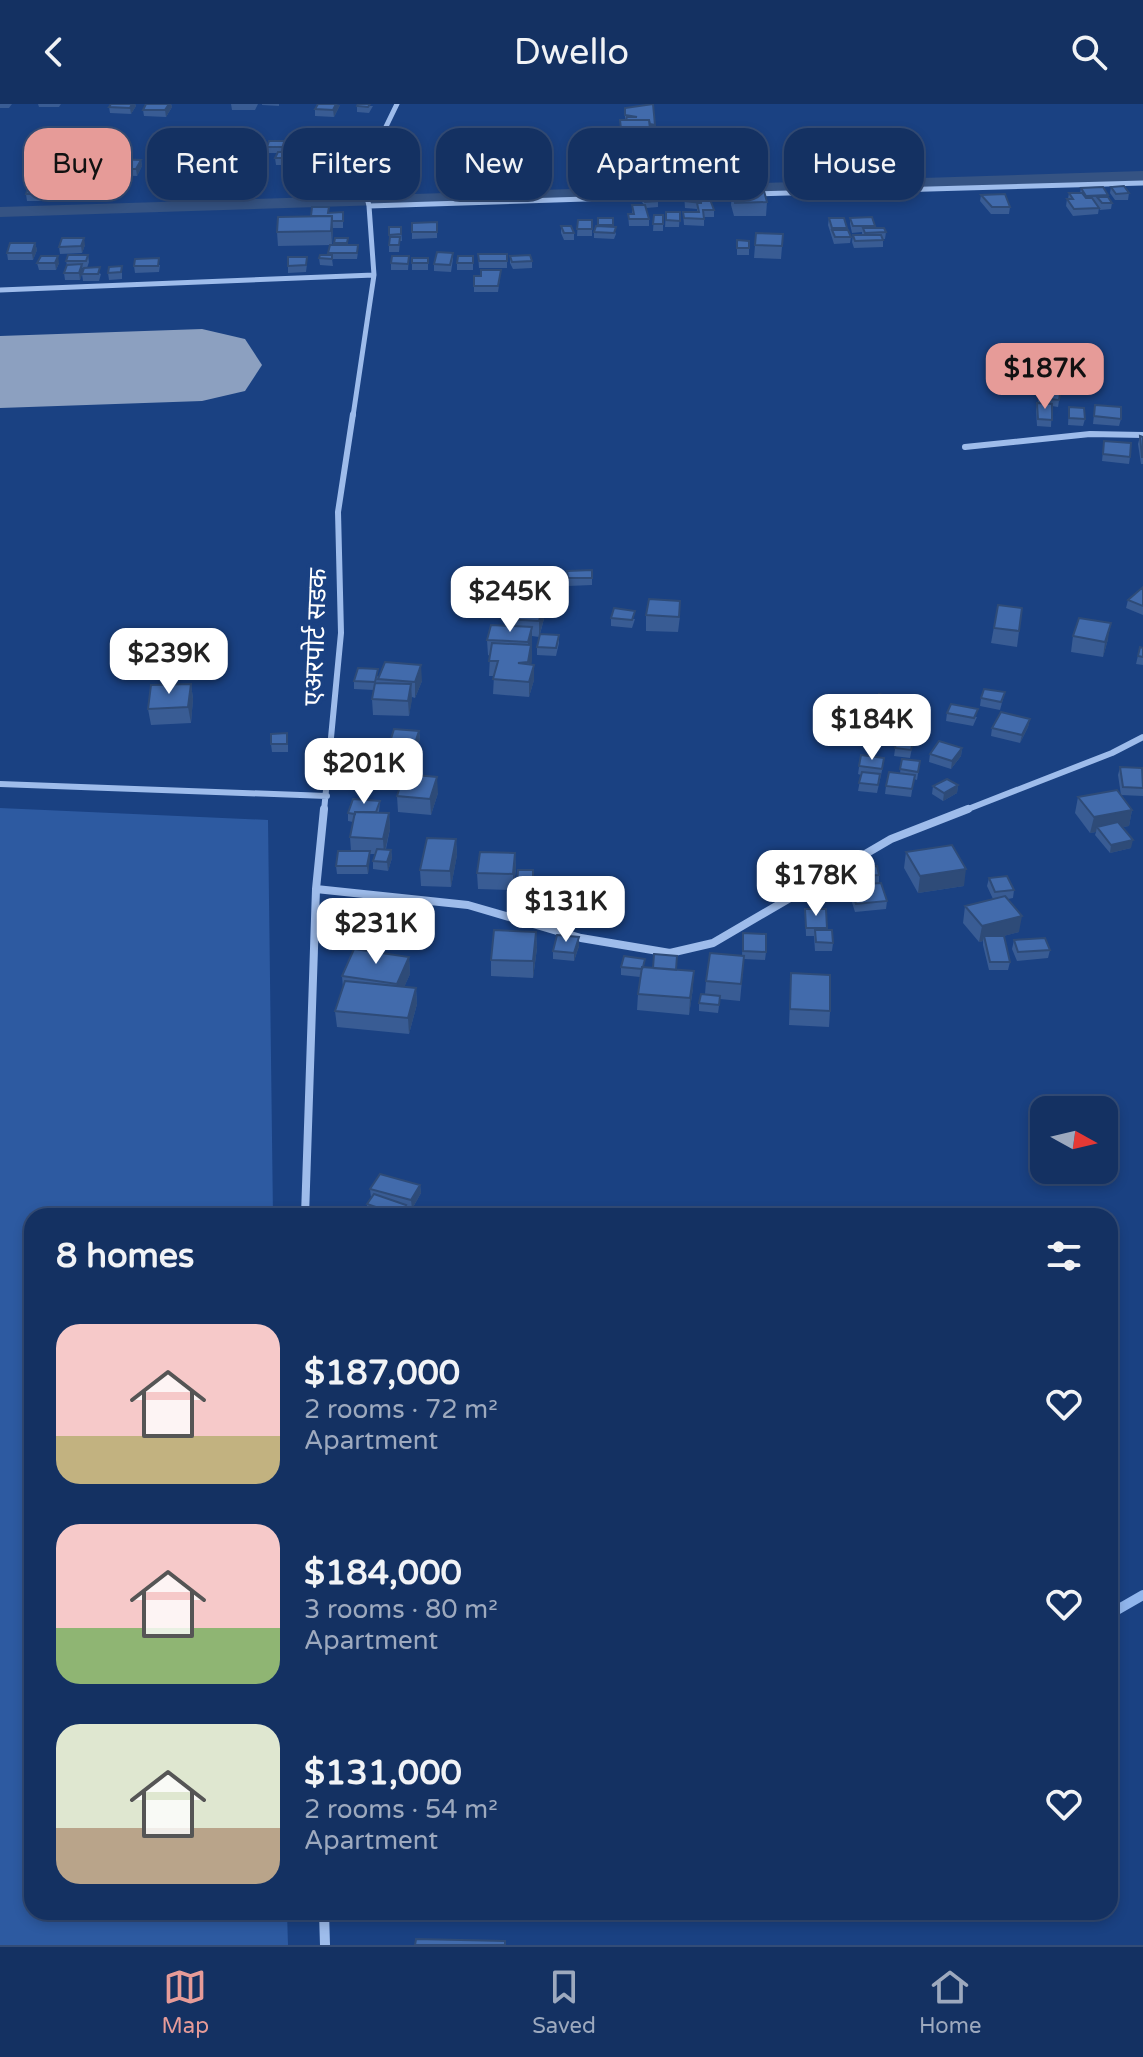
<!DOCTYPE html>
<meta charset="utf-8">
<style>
body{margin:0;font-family:"Varela Round","Noto Sans Devanagari",sans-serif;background:#213d6b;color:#f1f3f6;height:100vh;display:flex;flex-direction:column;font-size:30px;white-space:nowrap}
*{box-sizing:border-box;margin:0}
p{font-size:26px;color:#9da9be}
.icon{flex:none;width:44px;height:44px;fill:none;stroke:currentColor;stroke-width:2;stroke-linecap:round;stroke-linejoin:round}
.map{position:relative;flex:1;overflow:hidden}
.details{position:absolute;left:24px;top:1104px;width:1094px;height:712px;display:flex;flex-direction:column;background:#143162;border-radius:24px;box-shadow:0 4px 12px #0003,0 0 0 2px #334c77}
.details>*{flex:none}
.guide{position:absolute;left:24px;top:24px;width:1096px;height:72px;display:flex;gap:16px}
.needle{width:52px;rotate:98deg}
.tools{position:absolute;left:1030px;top:992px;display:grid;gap:16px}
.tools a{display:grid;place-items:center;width:88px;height:88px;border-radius:16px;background:#143162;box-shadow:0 4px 12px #0003,0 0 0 2px #334c77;font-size:40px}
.price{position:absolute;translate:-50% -68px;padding:0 18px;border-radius:16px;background:#fff;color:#222;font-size:26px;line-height:52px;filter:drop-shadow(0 2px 4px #0008)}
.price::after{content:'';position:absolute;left:50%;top:48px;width:24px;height:18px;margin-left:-12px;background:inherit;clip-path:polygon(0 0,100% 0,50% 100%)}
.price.active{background:#e69b98;color:#111}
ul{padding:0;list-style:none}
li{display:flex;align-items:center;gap:24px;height:200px;padding:0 32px}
li span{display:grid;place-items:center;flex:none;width:224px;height:160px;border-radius:24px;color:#555}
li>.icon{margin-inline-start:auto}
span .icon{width:96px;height:96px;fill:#fffc;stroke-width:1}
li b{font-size:34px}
h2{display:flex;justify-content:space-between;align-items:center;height:96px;padding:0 32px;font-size:34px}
.chip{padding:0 28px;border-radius:24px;background:#143162;box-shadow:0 4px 12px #0003,0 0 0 2px #334c77;font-size:28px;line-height:72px}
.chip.active{background:#e69b98;color:#111}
header{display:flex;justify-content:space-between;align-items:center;height:104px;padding:0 32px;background:#143162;font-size:36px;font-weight:600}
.menu{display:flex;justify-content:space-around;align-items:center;height:112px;border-top:2px solid #334c77;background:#143162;font-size:22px;color:#9da9be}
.menu a{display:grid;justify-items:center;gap:4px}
.menu .active{color:#e69b98}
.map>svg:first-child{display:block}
.green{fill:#2d5aa1}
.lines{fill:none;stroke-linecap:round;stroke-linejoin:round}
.stream{stroke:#91b6ed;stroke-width:10}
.canal{fill:#355383;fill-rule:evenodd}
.runway{fill:#8ca0c0;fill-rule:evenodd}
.minor-far3{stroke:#9ebceb;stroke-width:5}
.minor-far2{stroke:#9ebceb;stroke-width:6}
.minor-far1{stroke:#9ebceb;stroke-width:8}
.minor{stroke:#9ebceb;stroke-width:10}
.wall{fill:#395c94}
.shaded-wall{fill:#2e4b78}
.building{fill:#426bac;stroke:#2e4b78;stroke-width:2}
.labels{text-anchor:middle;stroke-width:8;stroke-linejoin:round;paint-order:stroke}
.street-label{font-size:26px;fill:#fff;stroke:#1a4182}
</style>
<header><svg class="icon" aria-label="back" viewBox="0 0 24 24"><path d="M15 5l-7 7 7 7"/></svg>Dwello<svg class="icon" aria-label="search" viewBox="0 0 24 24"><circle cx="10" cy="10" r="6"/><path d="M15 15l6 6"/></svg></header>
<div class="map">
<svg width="1143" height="1841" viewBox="0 0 1143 1841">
<rect width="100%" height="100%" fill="#1a4182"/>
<path class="green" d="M0 704 268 716 273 1112H32V1808H287L288 1841H0Z"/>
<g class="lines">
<path class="stream" d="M1110 1510 1143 1491"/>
<path class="canal" d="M1143 67V77L0 113V103Z"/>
<path class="runway" d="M202 225 245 235 262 261 245 287 202 297 0 304V232Z"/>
<path class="minor-far3" d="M756 90 1143 79
M369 102 742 90
M0 186 374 171
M353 312 374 171 369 102 362 72 397 0"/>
<path class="minor-far2" d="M965 343 1090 330 1143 331
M0 680 327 692
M324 707 341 529 338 408 353 310
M963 707 1112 649 1143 633"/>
<path class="minor-far1" d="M316 785 468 801 581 834 670 849 713 839 891 735 968 705
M305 1112 316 785 324 705"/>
<path class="minor" d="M324 1808 325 1841"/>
</g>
<path class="wall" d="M0 0H12L9 4H0Z
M38 0H61L59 3H39Z
M111 0H135L136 2 131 10 110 9 109 3Z
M146 0H171L172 3 166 13 144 12 143 6Z
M231 0H258L255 6H232Z
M262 0H279V2L262 1Z
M340 1 334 13 315 12V5Z
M357 2H373L369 9 357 8Z
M625 4 655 21V27H650V37H621L620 16H625Z
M292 37 291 55 289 61H276L275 54 277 49H267V43Z
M344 43V50L343 55H332V48Z
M141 56 142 62 137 72 111 71 110 65Z
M60 62 61 69 60 75 32 76 31 70Z
M315 68H346L344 75H316Z
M1111 83 1129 89 1128 96H1115L1110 89Z
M1081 84 1108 91 1107 93 1112 99 1111 105 1100 106 1099 104 1098 110 1073 112 1066 102 1067 95H1068L1069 89H1080Z
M56 87 53 97H27L26 90Z
M732 87 767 98 766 112H734L731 101Z
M684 90 714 106V113H704V122L684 121 683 108H697V105L685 104Z
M642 91 658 97V103L646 104 649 115V122H629L628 110H632V101H644L642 98Z
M981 91 1010 103 1009 110H991L980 97Z
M343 108V124H333L332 141 278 142 277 128 329 109Z
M666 108H680L679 123H665Z
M654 111H663V127H653Z
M598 114H613V123L616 130 614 135 594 134V128L598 123Z
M829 114 847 124V126L851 133 850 139 834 140 828 121Z
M850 114 875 122V124L886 128 885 135H883V143L854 144 852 138 853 131H862V128L852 129 850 120Z
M578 116H592V132H577Z
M437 118V134L412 135V119Z
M561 122 574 129V136H564L561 129Z
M389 123H401L402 137H400L399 148H389Z
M756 129 783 130 781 155 754 154Z
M335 134H348V141L358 148 357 155H332L333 162 320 161 319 154 329 151 328 149 334 141Z
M737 136 749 137V151H737Z
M35 139 37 146 33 156H8L7 149Z
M85 141 82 149 60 150 59 143Z
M453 149V155L451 168 434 167V160Z
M478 150H507V164H479Z
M88 151 89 158 87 164 101 170 99 177H83L82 170 84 164H82L83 167 80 176H65L64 169 67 161 66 157Z
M409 152 408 166H391V159Z
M473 152V166H457V159Z
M510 152 532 157V164L513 165 510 159Z
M428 154V166H412V159Z
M37 159H59L56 166H39Z
M307 160 306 168 288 169V162Z
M160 161 159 168 135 169 134 162Z
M122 162V175L109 176 108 169Z
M501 166 498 188H474V172H481Z
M1040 288 1060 290 1058 303 1052 302 1051 323 1037 322 1036 306Z
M1095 301 1121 315 1119 322 1093 320Z
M1069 303 1085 315 1083 322 1068 321Z
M1140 332 1143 333V360H1141L1138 340Z
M1104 337 1130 353 1129 360 1102 357Z
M567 467 592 474V481L568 482Z
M1143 483V511L1126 504 1128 496Z
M998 501 1022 504 1017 543 991 539Z
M545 511 540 530 559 531V539L556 552 537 551V543L539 533 532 532 531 560 534 561V576L529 593 493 590 494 572H489L490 552 488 551 487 536 506 522 505 515Z
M646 511 680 512 678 528 646 527Z
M611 514 635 515 632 524 611 522Z
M1073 532 1108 535 1103 553 1071 548Z
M1140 543 1143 544V561L1136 560Z
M379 572 422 577 415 594 412 593 409 612 373 611 372 595 374 586 354 585V577Z
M191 580 193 595 191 619 151 621 148 605Z
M1005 588 1000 606 980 602 981 594Z
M890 593 889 601 883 612 872 609 873 601Z
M891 598 915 601 912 623 888 620Z
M947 609 977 613 973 622 946 617Z
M1030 615 1028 623 1020 639 991 632 992 624Z
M419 627 420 635 416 647 391 646 390 638Z
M897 632 914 634 910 654 894 652Z
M288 637V648H272L271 640Z
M962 644 961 652 951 665 929 658 930 650Z
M861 651 883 662 877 689 858 687 861 671 858 670Z
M902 655 920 657 917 676 914 675 911 693 885 690 886 682 900 669Z
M1120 663 1143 669V692L1121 691 1118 671Z
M958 681 957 689 943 697 932 690 933 682Z
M438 689 431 711 398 708 397 692Z
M1078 693 1132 706 1129 722 1122 723 1131 744 1110 749 1095 731 1096 728 1090 729 1075 709Z
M380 697 379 708 389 709 390 725 386 745 391 746 392 754 388 767 373 765V757L375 750H370L368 770H337L336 762 351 747 350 733 353 718 348 717V709Z
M456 735 457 751 451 783 421 782 420 766Z
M906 748 964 782 918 789 904 764Z
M515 749 516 765 513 786 478 785 477 769Z
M857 763 879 771V779L887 797 886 805 855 808 849 789 850 781 858 780 856 771Z
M518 766H533V790H517Z
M989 774 1014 786 1013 794 1008 795 1019 828 1003 832 1010 858 1008 866H989L983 841V837L979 838 963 819 965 802 993 795 987 782Z
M600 786 597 802 557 798V790Z
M378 805 375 822 337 820V812Z
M805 805H826L827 826 833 839 832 847H815L814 832H806Z
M536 828 537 844 533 874 491 872V856Z
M743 829 766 848 765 856 744 855 740 897 720 895 718 909 699 907V899L705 890 706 877 742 852Z
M1014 836 1050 846 1048 854 1017 857 1012 845Z
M579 842 574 857 553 855V847Z
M409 853 410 870 404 883 416 884 417 900 409 930 337 923 335 907 343 884 342 872Z
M621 863 676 866 693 884 689 911 637 906 638 890 640 873 621 871Z
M791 869 830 907 829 923 789 921Z
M420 1081 421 1089 412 1105 407 1103V1109L405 1112H378L367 1108V1100L371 1094 370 1085Z"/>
<path class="shaded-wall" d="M132 0H135L136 2 131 10 130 4Z
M169 0H171L172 3 166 13 165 6Z
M336 0 340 1 334 13 333 6Z
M292 37 291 55 289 61 288 54Z
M141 56 142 62 137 72 136 65Z
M55 81 56 87 53 97 52 90Z
M332 112 333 125 332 141 331 127Z
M84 134 85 141 82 149 81 142Z
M35 139 37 146 33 156 32 149Z
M58 152 59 159 56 166 55 159Z
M82 160 83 167 80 176 79 169Z
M545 496V511L539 533V517Z
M1111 519 1108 535 1103 553 1105 538Z
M532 523V557L529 574 528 538Z
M421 561 422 577 415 594V578Z
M534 561V576L529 593V578Z
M191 580 193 595 191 619 188 603Z
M411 580 412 596 409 612 408 597Z
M890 593 889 601 883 612 884 604Z
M1030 615 1028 623 1020 639 1022 631Z
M419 627 420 635 416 647 415 639Z
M962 644 961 652 951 665 952 657Z
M437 673 438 689 431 711 430 695Z
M958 681 957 689 943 697 944 689Z
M1132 706 1129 722 1100 727 1097 723 1096 728 1090 729 1094 713Z
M389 709 390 725 384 751 383 735Z
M456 735 457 751 451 783 450 767Z
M1133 736 1131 744 1110 749 1111 741Z
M391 746 392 754 388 767 387 758Z
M370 747V755L368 770 367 762Z
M515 749 516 765 513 786V770Z
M966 765 964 782 918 789 920 772Z
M378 797V805L375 822 374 814Z
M1022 812 1019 828 985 837 984 832 983 837 979 838 982 822Z
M536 828 537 844 533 874V857Z
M579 833V842L574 857V849Z
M409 853 410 870 398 897 397 880Z
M694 867 693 884 689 911 690 894Z
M416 884 417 900 409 930 408 914Z
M420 1081 421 1089 412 1105 411 1096Z
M406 1101 407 1109 405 1112H399Z"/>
<path class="building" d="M111 0H132L130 4 109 3Z
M146 0H169L165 6H143Z
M318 0H336L333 6 315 5Z
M358 0H370L368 3 357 2Z
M653 0 655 21 650 20 649 16H626L627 13H637L625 11V4Z
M620 16H649L650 25H621Z
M269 37H292L290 43H267Z
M334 43H344L342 48H332Z
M278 48H291L288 54H275Z
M115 55 141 56 136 65H110Z
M317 61H345L344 68H315Z
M60 62 59 69 31 70 33 63Z
M29 81H55L52 90H26Z
M1124 82 1129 89 1116 90 1111 83Z
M1103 83 1108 91 1086 92 1081 84Z
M732 87H764L767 98 735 99Z
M1069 89H1082L1086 94H1092L1099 104 1074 105 1067 95H1073Z
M684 90H708L714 106H703L704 115 684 114 683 108H699L697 99H702L685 97Z
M1005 90 1010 103H992L981 91Z
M642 91H655L658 97 645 98Z
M1097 93H1108L1112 99H1102Z
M632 101H645L649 115H629L628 110H634Z
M312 103H329L328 109 343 108V117H332V112H311Z
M666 108H680V117L666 116Z
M654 111H663V120H653Z
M332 112 331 127 277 128 278 113Z
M872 113 875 122H853L850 114Z
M598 114H613V121H598Z
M829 114H844L847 124H832Z
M578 116H592V125H577Z
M437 118V128H412V119Z
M561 122H571L574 129H564Z
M596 122 616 123 614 129 594 128Z
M389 123H401V130L389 131Z
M863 124H884L886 128 865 129Z
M832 126H848L851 133H835Z
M756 129 783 130 782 142 755 141Z
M853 131H881L883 136 855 137Z
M390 133H400L399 141H389Z
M62 134H84L81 142 59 143Z
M335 134H348L347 139H334Z
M737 136 749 137V144H737Z
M10 139H35L32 149H7Z
M330 141H358L357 149H328Z
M437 148 453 149 450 161 434 160Z
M478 150H507V157H479Z
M68 151H88L86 157H66Z
M320 151H332V155L319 154Z
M530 151 532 157 512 158 510 152Z
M41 152H58L55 159H37Z
M392 152H409L408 160 391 159Z
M458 152H473V159H457Z
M288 153H307L306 161 288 162Z
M159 154 158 162H134L135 155Z
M412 154H428V159H412Z
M82 160 79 169H64L67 161Z
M122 162 121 168 108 169 109 163Z
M100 163 98 170H82L84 164Z
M481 166H501L498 182H474V172H481Z
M1040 288 1060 290 1059 296 1040 294Z
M1037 299 1052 300V316L1038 315Z
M1095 301 1121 303V315L1094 312Z
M1069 303 1084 304 1085 315 1069 314Z
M1140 332 1143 333V353H1142Z
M1104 337 1131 339 1130 353 1103 350Z
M592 466V474H568L567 467Z
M1143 483V502L1128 496Z
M512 493 545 496 539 517 505 515Z
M649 495 680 497 679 513 646 511Z
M998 501 1022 504 1019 527 994 524Z
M614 504 635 507 632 516 611 514Z
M1079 514 1111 519 1105 538 1073 532Z
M491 521 532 523 528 538 487 536Z
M540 530 559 531 556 544 537 543Z
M492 539 531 541 528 558 518 559 534 561 529 578 493 575 498 557H489Z
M1140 543 1143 544V553L1138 552Z
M385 558 421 561 415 578 378 575Z
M358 564 378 565 375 578 354 577Z
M375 579 411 580 408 597 372 595Z
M191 580 188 603 148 605 151 581Z
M984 585 1005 588 1001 598 981 594Z
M879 590 890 593 884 604 873 601Z
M891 598 915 601 913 615 889 612Z
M951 600 978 605 974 614 947 609Z
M1001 608 1030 615 1022 631 992 624Z
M394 625 419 627 415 639 390 638Z
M287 629V640H271V630Z
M897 632 914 634 911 646 895 644Z
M939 637 962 644 952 657 930 650Z
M861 651 884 654 882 665 859 662Z
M902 655 920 657 918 668 900 665Z
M1120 663 1142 664 1143 684 1123 683Z
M862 668 880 670 878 681 859 679Z
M889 668 915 671 912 685 886 682Z
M404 670 437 673 430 695 397 692Z
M947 675 958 681 944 689 933 682Z
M1117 686 1132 706 1094 713 1078 693Z
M353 695 380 697 376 708H355V710L348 709Z
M355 708 389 709 383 735 350 733Z
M1118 718 1133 736 1111 741 1097 723Z
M427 734 456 735 450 767 420 766Z
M952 741 966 765 920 772 906 748Z
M377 745 391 746 387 758 373 757Z
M338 747H370L367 762H336Z
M480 748 515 749 513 770 477 769Z
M877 762 879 771 859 772 857 763Z
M518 766H533V782H517Z
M1007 772 1014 786 995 788 989 774Z
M561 774 601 777 597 794 557 790Z
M881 779 887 797 856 800 850 781Z
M1005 792 1022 812 982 822 965 802Z
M340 795 378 797 374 814 337 812Z
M805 805H826L827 824H806Z
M494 826 536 828 533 857 491 856Z
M815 826H832L833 839 816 838Z
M743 829 766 830V848L743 847Z
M557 831 579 833 574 849 553 847Z
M984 832H1004L1010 858H990Z
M1045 834 1050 846 1018 848 1014 836Z
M354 845 409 853 397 880 342 872Z
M710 849 744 852 741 880 706 877Z
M654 850 677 852 676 866 653 864Z
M624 852 645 855 643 863 642 865 621 863Z
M642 863 694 867 690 894 638 890Z
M791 869 830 871V907L790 905Z
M345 877 416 884 408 914 335 907Z
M701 890 720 892 719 901 699 899Z
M380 1070 420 1081 411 1096 370 1085Z
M374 1090 406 1101 399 1111 367 1100Z
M204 1106 245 1108 244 1112H203Z
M416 1835 505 1837V1841H415Z"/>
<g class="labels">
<g class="street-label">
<text transform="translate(315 533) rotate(-88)" y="9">एअरपोर्ट सडक</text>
</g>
</g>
</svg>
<div class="tools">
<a><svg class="needle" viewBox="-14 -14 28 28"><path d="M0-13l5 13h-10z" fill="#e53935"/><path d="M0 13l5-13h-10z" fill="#9da9be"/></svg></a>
</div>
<b class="price active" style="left:1045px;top:307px">$187K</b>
<b class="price" style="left:510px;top:530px">$245K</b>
<b class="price" style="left:169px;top:592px">$239K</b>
<b class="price" style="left:872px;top:658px">$184K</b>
<b class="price" style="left:364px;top:702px">$201K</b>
<b class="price" style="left:816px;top:814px">$178K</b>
<b class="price" style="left:566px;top:840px">$131K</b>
<b class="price" style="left:376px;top:862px">$231K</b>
<div class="guide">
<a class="chip active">Buy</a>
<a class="chip">Rent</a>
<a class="chip">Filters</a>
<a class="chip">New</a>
<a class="chip">Apartment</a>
<a class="chip">House</a>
</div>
<section class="details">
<h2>8 homes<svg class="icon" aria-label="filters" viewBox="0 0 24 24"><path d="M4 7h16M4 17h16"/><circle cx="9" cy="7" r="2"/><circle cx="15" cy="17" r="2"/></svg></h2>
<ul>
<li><span style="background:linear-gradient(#f6c9c9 70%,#c2b280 0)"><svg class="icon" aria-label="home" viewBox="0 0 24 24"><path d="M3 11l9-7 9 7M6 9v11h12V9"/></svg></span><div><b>$187,000</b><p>2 rooms · 72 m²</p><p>Apartment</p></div><svg class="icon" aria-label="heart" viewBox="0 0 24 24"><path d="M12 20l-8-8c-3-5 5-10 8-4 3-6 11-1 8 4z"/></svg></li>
<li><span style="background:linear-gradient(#f6c9c9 65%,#8fb573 0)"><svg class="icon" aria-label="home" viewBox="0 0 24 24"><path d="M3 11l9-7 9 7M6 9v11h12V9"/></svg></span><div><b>$184,000</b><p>3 rooms · 80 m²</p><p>Apartment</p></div><svg class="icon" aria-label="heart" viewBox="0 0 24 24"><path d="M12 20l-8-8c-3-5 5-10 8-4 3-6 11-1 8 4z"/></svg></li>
<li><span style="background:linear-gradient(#dfe7d0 65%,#b9a48a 0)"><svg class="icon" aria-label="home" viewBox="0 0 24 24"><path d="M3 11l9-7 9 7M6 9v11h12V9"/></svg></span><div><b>$131,000</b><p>2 rooms · 54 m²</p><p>Apartment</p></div><svg class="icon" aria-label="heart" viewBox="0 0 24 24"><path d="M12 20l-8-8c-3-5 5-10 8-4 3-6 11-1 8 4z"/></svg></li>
</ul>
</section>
</div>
<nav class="menu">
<a class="active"><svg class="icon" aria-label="map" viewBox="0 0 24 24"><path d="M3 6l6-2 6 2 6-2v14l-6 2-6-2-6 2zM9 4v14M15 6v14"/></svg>Map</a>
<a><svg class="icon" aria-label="saved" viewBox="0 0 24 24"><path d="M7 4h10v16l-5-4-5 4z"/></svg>Saved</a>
<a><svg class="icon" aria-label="home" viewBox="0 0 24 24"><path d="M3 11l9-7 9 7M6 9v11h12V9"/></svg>Home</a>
</nav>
